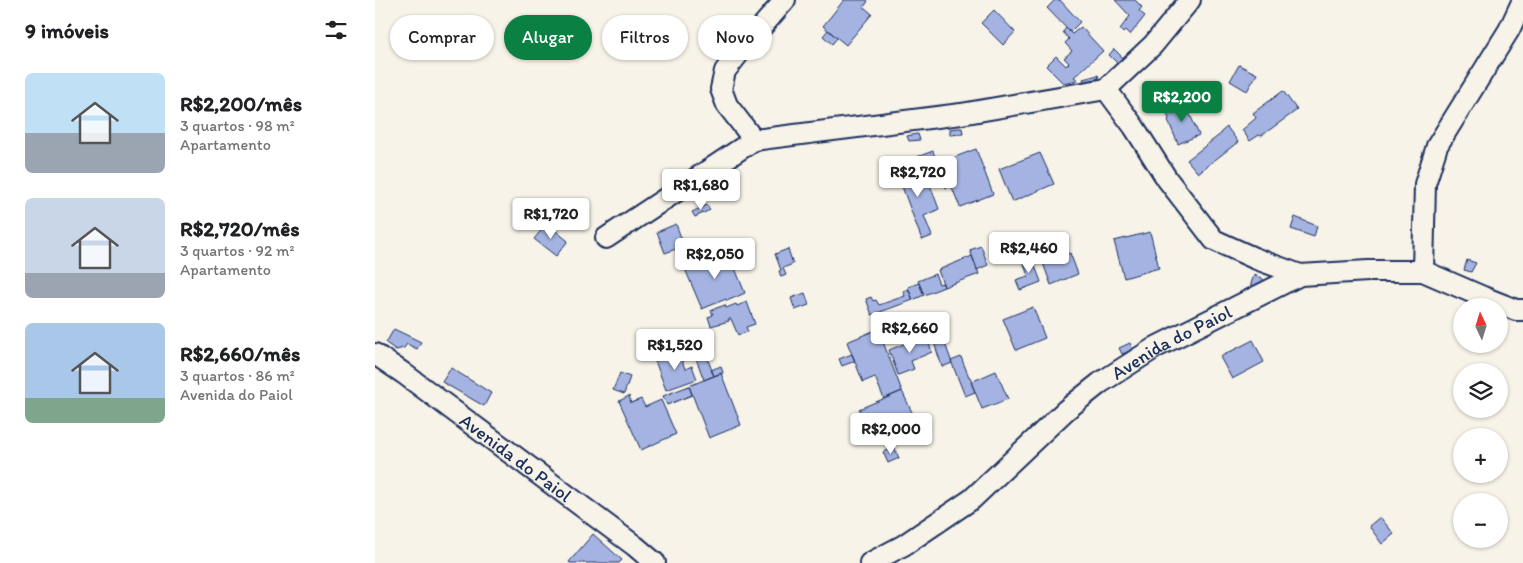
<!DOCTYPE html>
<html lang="pt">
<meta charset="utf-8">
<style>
body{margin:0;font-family:Itim,sans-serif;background:#f6f6f6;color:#202124;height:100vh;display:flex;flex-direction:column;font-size:19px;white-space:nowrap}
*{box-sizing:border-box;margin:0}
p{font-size:16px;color:#757577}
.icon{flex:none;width:28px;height:28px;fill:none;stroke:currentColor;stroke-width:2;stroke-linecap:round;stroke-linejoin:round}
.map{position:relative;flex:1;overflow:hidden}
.drawer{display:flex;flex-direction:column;background:#fff;width:375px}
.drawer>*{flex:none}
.hud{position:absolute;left:15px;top:15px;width:475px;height:45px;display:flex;gap:10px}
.needle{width:32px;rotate:356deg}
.buttons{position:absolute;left:1078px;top:298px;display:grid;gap:10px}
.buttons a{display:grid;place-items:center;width:55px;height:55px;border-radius:50%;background:#fff;box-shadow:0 1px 4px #0004;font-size:25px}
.price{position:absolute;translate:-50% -42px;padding:0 11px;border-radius:5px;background:#fff;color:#222;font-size:16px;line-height:32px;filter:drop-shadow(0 1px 2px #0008)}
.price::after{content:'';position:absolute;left:50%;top:30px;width:15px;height:11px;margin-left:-8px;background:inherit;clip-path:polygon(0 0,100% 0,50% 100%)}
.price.active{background:#0b8043;color:#fff}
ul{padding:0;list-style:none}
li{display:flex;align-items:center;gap:15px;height:125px;padding:0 25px}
li span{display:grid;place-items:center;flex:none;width:140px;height:100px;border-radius:8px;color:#555}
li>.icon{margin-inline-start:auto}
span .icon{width:60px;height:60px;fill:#fffc;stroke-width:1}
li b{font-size:21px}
h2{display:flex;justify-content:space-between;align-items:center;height:60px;padding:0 25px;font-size:21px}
.pill{padding:0 18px;border-radius:22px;background:#fff;box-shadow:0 1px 4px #0004;font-size:18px;line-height:45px}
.pill.active{background:#0b8043;color:#fff}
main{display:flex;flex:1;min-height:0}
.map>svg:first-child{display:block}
.building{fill:#a4b3e2;stroke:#1b2f5e}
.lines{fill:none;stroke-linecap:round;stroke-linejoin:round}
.minor-casing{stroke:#1b2f5e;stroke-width:24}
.minor{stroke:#f7f3e8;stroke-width:20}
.labels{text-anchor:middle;stroke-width:4;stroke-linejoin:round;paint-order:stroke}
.street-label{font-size:19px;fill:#1b2f5e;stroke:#f7f3e8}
</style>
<main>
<section class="drawer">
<h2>9 imóveis<svg class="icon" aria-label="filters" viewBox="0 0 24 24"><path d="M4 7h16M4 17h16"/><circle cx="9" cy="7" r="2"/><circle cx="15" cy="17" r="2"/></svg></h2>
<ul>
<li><span style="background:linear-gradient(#bfe0f5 60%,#9aa5b1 0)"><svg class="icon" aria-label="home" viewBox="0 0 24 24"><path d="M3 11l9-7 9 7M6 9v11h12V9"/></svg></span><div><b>R$2,200/mês</b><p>3 quartos · 98 m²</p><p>Apartamento</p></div></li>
<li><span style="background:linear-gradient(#c9d6e8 75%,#9aa5b1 0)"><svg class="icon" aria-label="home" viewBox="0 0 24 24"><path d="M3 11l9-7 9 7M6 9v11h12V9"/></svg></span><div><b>R$2,720/mês</b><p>3 quartos · 92 m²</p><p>Apartamento</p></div></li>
<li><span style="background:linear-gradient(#a9c7e8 75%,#7fa58c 0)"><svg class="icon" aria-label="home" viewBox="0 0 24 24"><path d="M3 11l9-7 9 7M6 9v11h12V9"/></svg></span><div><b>R$2,660/mês</b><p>3 quartos · 86 m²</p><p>Avenida do Paiol</p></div></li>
</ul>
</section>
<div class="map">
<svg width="1148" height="563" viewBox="0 0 1148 563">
<rect width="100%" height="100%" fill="#f7f3e8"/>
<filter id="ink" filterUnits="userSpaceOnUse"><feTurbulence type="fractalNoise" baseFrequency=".02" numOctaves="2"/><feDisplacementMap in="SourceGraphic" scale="10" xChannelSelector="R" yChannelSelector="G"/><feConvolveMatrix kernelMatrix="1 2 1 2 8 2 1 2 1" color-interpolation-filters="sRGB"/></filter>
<g filter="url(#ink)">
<path class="building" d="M469 0H492L493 1 489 7 497 14 471 45 448 26Z
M680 0H685L705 22 695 32 672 8Z
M740 0H760L767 7 764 11 770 16 755 35 750 30 748 33 745 29 755 16Z
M619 10 640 32 628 45 606 23Z
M706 27 728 51 699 77 703 80 688 83 671 66 681 56 691 66 694 63 689 58 697 51 690 43 694 39 688 32 691 28 697 34Z
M453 30 462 38 457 44 448 36Z
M739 49 749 59 744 65 734 55Z
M864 65 882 74 872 91 855 81Z
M723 75 724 78 709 82 708 79Z
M908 91 922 110 886 136 884 135 875 141 867 130 881 118 878 113Z
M810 103 824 135 803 144 793 120 794 119 791 110Z
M852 127 863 142 823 173 812 160 847 133 846 132Z
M583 128H587L588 134 575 135V129Z
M542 134H543L545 140 534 141 532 136Z
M601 149 618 194 585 207 576 185 571 188 563 166 568 164 567 162Z
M558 151 568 181 565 183 563 179 552 184 542 157Z
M665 153 679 184 637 202 624 169Z
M543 165 552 187 555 185 564 209 549 216 557 236 547 240 522 173Z
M332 205 335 210 320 217 317 212Z
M920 217 942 226 939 237 916 229Z
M301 224 309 246 290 253 282 232Z
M169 227 174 230 176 227 193 241 181 256 159 239Z
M775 232 784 268 749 278 739 241Z
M606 246 613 265 602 270 595 250Z
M413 249 418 264 408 268 411 275 406 277 404 271 406 270 400 254Z
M353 251 370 293 352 301 351 299 327 309 310 269Z
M695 253 703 274 676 285 668 263Z
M656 255 666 282 645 290 641 280 653 276 647 258Z
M597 256 604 274 569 287 563 270Z
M1092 260 1101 263 1096 272 1089 270Z
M560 274 564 284 568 283 569 287 549 295 543 281Z
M879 275 887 278 890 282 880 287H876V284Z
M544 283 549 295 538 300 533 287Z
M533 289 538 300 497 315 491 299 496 297 498 301 501 300 504 305 530 296 528 291Z
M430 293 434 305 420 310 416 298Z
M372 302 380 324 371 327 373 332 363 335 356 319H353L354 321 336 326 333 317 338 315 336 310 350 305 351 308 361 304 362 306Z
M658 307 670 338 641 350 628 319Z
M563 324 577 363 567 367 554 327Z
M19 329 46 342 42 349 32 344 29 348 21 350 11 343Z
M503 329 527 391 509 399 500 377 488 382 472 342Z
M551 335 557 352 536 361 539 369 523 375 514 350Z
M283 337 288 348 274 354 269 343Z
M878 340 889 362 857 379 845 357Z
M755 343 758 350 747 354 744 348Z
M329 349 339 376 329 380 319 353Z
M304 352 310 369 317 366 322 379 291 390 280 361Z
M477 354 480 361 467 366 464 359Z
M586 357 594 377H595L597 381 596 382 600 392 590 396 576 361Z
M346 366 348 373 339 376 336 370Z
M76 368 116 393 109 406 67 382Z
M621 371 633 399 607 409 596 382Z
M245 373 255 377 249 394 238 390Z
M346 373 366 425 334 438 314 386Z
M314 386 317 395 292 405 288 396Z
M527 391 542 423 497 443 484 409Z
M254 396 256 403 266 399 270 407 286 400 301 434 266 450 244 401Z
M519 447 524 458 513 463 508 452Z
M1005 517 1019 534 1007 544 994 526Z
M218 534 247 560 244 563H195L194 562Z"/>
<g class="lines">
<defs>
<g id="minor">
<path d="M731 89 759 127 792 179 839 240 879 258 925 275"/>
<path d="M379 140 352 105 346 89 350 71 364 53 410 0"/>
<path d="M231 238 379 140 586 114 731 89 778 45 815 0"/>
<path d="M1048 271 1050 184 1062 146 1134 30 1148 0"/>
<path id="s1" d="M0 354 28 373 260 546 280 563"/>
<path id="s2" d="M495 563 529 545 597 499 691 410 725 383 781 347 925 275 993 271H1048L1108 297 1141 310H1148"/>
</g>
</defs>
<use href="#minor" class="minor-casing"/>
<use href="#minor" class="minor"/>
</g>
</g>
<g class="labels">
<g class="street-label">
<text dy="7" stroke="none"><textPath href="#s2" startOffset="376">Avenida do Paiol</textPath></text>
<text dy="7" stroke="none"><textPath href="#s1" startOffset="175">Avenida do Paiol</textPath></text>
</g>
</g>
</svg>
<div class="buttons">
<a><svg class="needle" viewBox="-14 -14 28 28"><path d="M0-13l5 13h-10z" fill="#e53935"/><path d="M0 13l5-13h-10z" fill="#757577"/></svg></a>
<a><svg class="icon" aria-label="layers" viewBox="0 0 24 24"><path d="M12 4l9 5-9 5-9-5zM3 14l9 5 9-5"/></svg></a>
<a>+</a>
<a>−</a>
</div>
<b class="price active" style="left:807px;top:123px">R$2,200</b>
<b class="price" style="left:543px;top:198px">R$2,720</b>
<b class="price" style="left:326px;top:211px">R$1,680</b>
<b class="price" style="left:176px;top:240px">R$1,720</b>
<b class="price" style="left:654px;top:274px">R$2,460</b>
<b class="price" style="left:340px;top:280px">R$2,050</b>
<b class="price" style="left:535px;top:354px">R$2,660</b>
<b class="price" style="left:300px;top:371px">R$1,520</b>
<b class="price" style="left:516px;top:455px">R$2,000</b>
<div class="hud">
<a class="pill">Comprar</a>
<a class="pill active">Alugar</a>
<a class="pill">Filtros</a>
<a class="pill">Novo</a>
</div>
</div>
</main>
